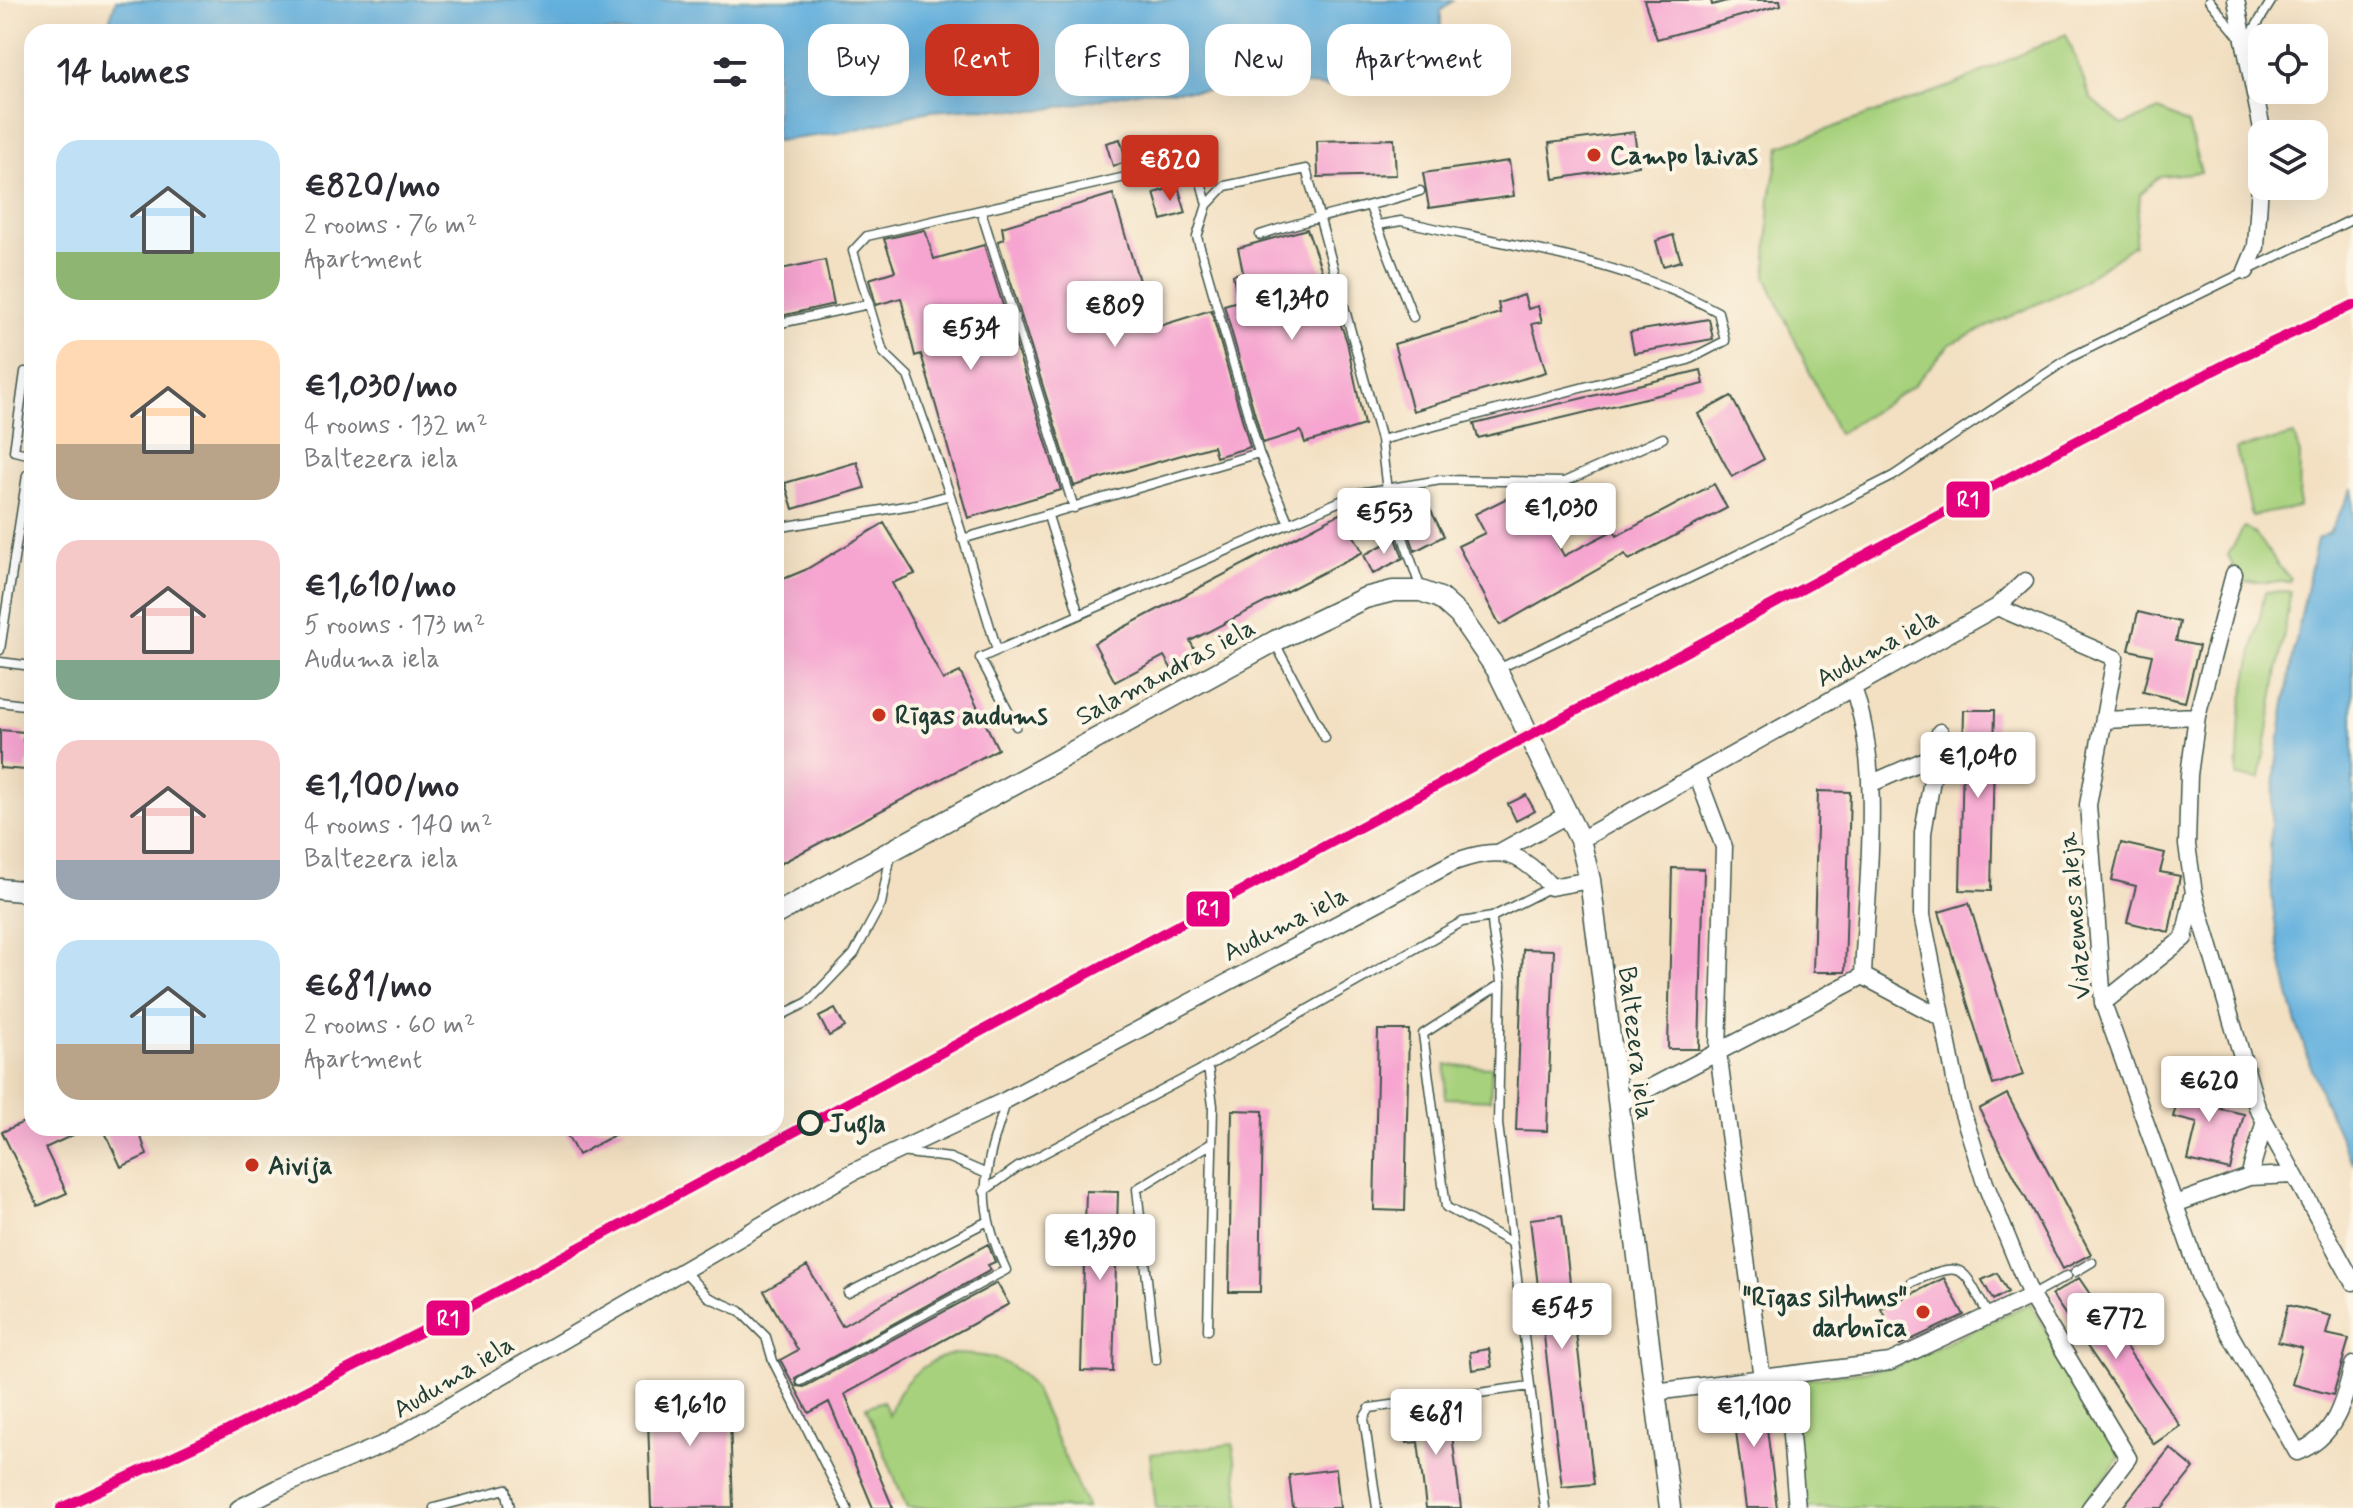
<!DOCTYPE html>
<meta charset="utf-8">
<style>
body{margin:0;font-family:Mynerve,sans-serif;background:#f2f2f3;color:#2b2b33;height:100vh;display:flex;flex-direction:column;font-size:30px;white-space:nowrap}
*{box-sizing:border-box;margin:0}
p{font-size:26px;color:#7c7c81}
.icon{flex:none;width:44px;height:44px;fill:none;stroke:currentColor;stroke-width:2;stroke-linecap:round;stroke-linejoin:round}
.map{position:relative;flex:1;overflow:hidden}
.sheet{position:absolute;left:24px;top:24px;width:760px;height:1112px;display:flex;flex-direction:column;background:#fff;border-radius:24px;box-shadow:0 8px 32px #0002}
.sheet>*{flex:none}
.guide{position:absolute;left:808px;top:24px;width:760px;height:72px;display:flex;gap:16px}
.buttons{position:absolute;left:2248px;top:24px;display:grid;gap:16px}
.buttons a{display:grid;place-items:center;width:80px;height:80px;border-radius:16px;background:#fff;box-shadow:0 8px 32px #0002;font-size:40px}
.price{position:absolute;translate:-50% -68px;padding:0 18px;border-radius:8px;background:#fff;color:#222;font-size:26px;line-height:52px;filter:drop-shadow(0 2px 4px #0008)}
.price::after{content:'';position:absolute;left:50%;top:48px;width:24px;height:18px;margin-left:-12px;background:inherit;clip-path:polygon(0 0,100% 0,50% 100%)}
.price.current{background:#c8321e;color:#fff}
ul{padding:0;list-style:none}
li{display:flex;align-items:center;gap:24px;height:200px;padding:0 32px}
li span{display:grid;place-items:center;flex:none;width:224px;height:160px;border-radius:24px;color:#555}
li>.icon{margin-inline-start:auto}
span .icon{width:96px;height:96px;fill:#fffc;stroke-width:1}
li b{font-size:34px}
h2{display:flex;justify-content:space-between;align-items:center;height:96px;padding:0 32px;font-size:34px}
.tag{padding:0 28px;border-radius:24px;background:#fff;box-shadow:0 8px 32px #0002;font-size:28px;line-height:72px}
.tag.current{background:#c8321e;color:#fff}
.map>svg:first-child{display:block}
.green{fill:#a7d17d;stroke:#638758;stroke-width:2}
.water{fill:#65b1de;stroke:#427789;stroke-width:2}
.building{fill:#f6a5d0}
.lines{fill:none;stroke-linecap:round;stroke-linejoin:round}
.service-casing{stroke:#3f5549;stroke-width:11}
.minor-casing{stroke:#3f5549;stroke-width:19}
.tertiary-casing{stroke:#3f5549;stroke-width:23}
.service{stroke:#fff;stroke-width:8}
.minor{stroke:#fff;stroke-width:16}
.tertiary{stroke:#fff;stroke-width:20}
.rail-1-casing{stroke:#fcf5e5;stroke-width:16}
.rail-1{stroke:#e5007d;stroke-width:10}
.poi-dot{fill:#c8321e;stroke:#fcf5e5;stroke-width:3}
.stop-dot{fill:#fcf5e5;stroke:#1f3d34;stroke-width:4}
.labels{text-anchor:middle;stroke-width:8;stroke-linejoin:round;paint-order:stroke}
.poi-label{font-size:26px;font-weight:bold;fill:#1f3d34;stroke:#fcf5e5;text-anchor:start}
.street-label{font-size:26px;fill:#1f3d34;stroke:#fcf5e5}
.stop-label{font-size:26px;font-weight:bold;fill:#1f3d34;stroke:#fcf5e5;text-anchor:start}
.line-badge{stroke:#fcf5e5;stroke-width:3}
.badge-label{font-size:22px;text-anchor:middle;font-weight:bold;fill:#fff}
</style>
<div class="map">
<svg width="2353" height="1508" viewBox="0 0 2353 1508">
<rect width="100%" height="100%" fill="#fcf5e5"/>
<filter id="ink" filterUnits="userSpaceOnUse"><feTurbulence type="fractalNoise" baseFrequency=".0125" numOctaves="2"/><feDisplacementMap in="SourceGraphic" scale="16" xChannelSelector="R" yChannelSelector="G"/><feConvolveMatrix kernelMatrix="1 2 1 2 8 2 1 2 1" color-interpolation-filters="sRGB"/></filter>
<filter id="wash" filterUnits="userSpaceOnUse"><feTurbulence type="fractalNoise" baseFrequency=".006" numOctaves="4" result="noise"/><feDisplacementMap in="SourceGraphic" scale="32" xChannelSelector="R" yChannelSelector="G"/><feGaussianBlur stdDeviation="1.8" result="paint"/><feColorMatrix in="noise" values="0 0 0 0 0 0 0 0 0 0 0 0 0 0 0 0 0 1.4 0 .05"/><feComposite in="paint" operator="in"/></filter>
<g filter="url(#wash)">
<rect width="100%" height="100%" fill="#f3e0c2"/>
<path class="green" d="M2066 34 2091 99 2122 125 2159 110 2188 124 2201 172 2160 176 2140 194 2134 245 2074 287 1950 344 1913 386 1838 434 1766 277 1770 198 1780 146 1951 86Z
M2294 435 2300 455 2299 507 2252 516 2236 449Z
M2244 527C2267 538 2270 563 2291 578L2289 582H2240L2228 555Z
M2291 591 2260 779 2237 777 2240 714 2265 592Z
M1446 1065 1492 1067 1490 1100 1445 1098Z
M2030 1303 2120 1457 2082 1508H1802L1793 1381 1895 1367Z
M952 1354C988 1354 1014 1359 1035 1390L1087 1508H907L866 1407 883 1401 889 1415C898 1384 920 1363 952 1354Z
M1233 1444 1241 1508H1156L1150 1454Z"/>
<path class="water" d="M116 0H1453L1441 11V32L1483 43V53L1343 88 1294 84 1290 77 1227 91H1143L1038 111 978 108 929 111 845 132 776 141V32H117L108 24Z
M2353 488V1164C2299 1056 2261 930 2272 808 2279 718 2298 627 2317 539L2329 533Z"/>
<g id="blocks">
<path class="building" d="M1644 0H1711L1712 5 1730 0H1780L1781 5 1657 39Z
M1634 132 1639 166 1554 179 1549 143Z
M1120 139 1127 162 1113 166 1106 143Z
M1394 139 1396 175 1318 177 1317 141Z
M1509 161 1514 196 1429 208 1423 173Z
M1178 186 1186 213 1162 220 1154 193Z
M1113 194 1153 328 1211 310 1250 447 1216 457 1213 446 1074 486 998 241 1004 239 1002 227Z
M1307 229 1347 342 1364 425 1305 443 1301 431 1263 443 1224 305 1238 301 1233 275 1243 272 1238 248Z
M925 230 934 259 984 245 1061 490 968 518 921 354 915 356 901 298 876 305 869 279 895 271 884 239Z
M1673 235 1681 261 1663 266 1656 241Z
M825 260 834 304 776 317V270Z
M1524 295 1528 309 1538 306 1542 322 1532 324 1546 372 1413 411 1394 344 1500 313 1498 303Z
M1709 319 1713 339 1634 353 1630 332Z
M1701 370 1704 384 1478 438 1474 424Z
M1731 396 1764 459 1732 477 1698 414Z
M857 462 865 488 793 509 785 483Z
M1714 484 1727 508 1629 560 1625 554 1500 625 1458 546 1485 533 1475 514 1511 496 1520 514 1537 505 1564 556 1614 530 1617 536Z
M1427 503 1444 536 1415 551 1403 516Z
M1341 513 1363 552 1190 641 1199 658 1174 673 1164 656 1115 682 1094 643Z
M884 523 915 574 892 583 943 680 960 672 998 749 776 866V582L805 570Z
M1396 538 1403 558 1373 574 1364 555Z
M2138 612 2180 622 2176 641 2199 646 2185 702 2143 692 2152 655 2129 650Z
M1964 710H1995L1991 891 1960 890Z
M0 730 24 732 23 741 32 742V763H27L26 770 0 768Z
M1818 791 1850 792 1845 972H1813Z
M1526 795 1535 811 1516 821 1508 804Z
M2121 843 2165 853 2160 872 2180 876 2169 932 2127 922 2136 886 2112 880Z
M1672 868 1704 869 1699 1049H1668Z
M1969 903 2023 1075 1993 1085 1939 912Z
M1523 949 1554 950 1547 1131 1516 1130Z
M835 1009 845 1027 829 1036 819 1017Z
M1378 1030H1409L1405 1211 1374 1210Z
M2183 1080 2226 1090 2221 1109 2244 1114 2230 1170 2188 1160 2197 1123 2173 1117Z
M2007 1094 2091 1254 2063 1269 1979 1109Z
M1232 1110 1263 1111 1260 1292H1229Z
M32 1118V1128H88L45 1148 67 1193 38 1206 2 1132Z
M103 1128H138L147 1155 121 1167Z
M563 1128H627L578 1155Z
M1086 1191 1118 1192 1113 1372 1081 1371Z
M1562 1215 1594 1484 1562 1487 1530 1219Z
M988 1244 995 1262 988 1265 991 1270 795 1378 797 1386 804 1387 997 1283 1009 1304 845 1394 893 1508H873L829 1402 809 1413 782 1363 780 1360 798 1350 764 1291 807 1266 842 1326Z
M1997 1273 2008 1292 1993 1300 1982 1280Z
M1944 1278 1964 1315 1900 1345 1881 1309Z
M2079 1278 2180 1426 2154 1444 2052 1295Z
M2288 1305 2331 1316 2326 1334 2349 1339 2333 1395 2292 1384 2302 1348 2278 1342Z
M1489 1349 1492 1367 1472 1370 1470 1352Z
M729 1388 733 1507 651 1508 647 1391Z
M1762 1389 1777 1508H1746L1731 1393Z
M1449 1410 1461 1508H1426L1418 1442 1407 1443 1404 1415Z
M2170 1448 2194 1468 2162 1508H2122Z
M1336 1469 1340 1508H1293L1289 1475Z"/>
</g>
</g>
<g filter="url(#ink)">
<use href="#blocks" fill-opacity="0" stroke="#3f5549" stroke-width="2"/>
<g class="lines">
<defs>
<path id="service" d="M2209 0 2245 44 2272 0
M1370 207 1413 317
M981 211 1074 508
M1378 225 1401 221C1508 245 1621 259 1718 312L1725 341 1688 360 1381 440
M1260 235C1313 217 1367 208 1420 191
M776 324 869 304
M25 372 14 451 32 455
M1259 453 1197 237 1207 205 1225 186 1306 169 1381 440 1387 491 1421 589
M1048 516 1079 615
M776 528 917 504 950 495
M962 539 1259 453 1289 524
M1275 643 1325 738
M0 650 27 475
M997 650 950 495 908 376 883 352 853 251 867 236 1156 170 1199 174 1207 205
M0 662 32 666
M1498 669 1711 568 1893 476 2071 357 2353 219
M0 702 32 706
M1016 726 980 658 1359 493 1441 480 1564 482 1663 438
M1492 917C1492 941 1500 961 1501 984L1498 1124 1545 1508
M1501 984 1423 1034 1446 1207 1512 1243
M776 1018 808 1002 854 954 881 904 891 854
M900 1152 950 1158 987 1174
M984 1191 1018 1167 1208 1066 1462 922 1492 917 1551 887
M685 1272 708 1297 740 1311 766 1337 773 1361 847 1508
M2075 1272 2092 1262
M1912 1282C1968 1258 1961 1268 1989 1316
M848 1293 988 1221
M2031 1296 2067 1276
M1208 1330 1213 1106 1208 1066
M1156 1360 1137 1189 1212 1143
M801 1381 1006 1270C975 1204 983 1170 1006 1103
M434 1508 506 1489 510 1508
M1377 1508 1364 1418 1370 1408 1530 1386"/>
<path id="minor" d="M2236 0 2263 134
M2246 271 2256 247 2262 152
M2234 574 2197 716 2189 775 2187 845 2194 893 2257 1107 2353 1282
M1997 607 2115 658 2088 805 2103 1003 2206 1292 2297 1452C2335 1438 2344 1402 2353 1365
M1853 688C1884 774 1866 886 1863 976
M2104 720 2197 716
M1940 732 1923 833 1922 915 1960 1104 1985 1183 2031 1296 2128 1458 2090 1508
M1697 775 1724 847 1718 1052 1762 1378
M1870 784 1936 755
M1580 840 1997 607 2025 581
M1498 853 1567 815
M2103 1003 2184 938 2193 896
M1619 1104 1863 976 1940 1017
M2249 1177 2264 1124
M2175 1204 2249 1177 2294 1175
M1786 1375 1890 1362 2031 1296
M1655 1392 1786 1375 1797 1508
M239 1508 278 1488 386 1443 853 1172 1006 1100 1454 862C1499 846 1520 850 1551 887L1590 880"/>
<path id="tertiary" d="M0 889 32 892
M776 914 1275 641 1365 598 1393 591H1421L1440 598 1459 615 1497 670 1580 840 1590 880 1670 1508"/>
</defs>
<use href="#service" class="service-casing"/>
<use href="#minor" class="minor-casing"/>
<use href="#tertiary" class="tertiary-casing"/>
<use href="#service" class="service"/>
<use href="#minor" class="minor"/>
<use href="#tertiary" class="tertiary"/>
<defs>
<path id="rail-1" d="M61 1508 229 1430 454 1315 2073 443 2234 360 2353 305"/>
</defs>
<use href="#rail-1" class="rail-1-casing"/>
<use href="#rail-1" class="rail-1"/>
</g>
</g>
<g class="poi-dot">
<circle cx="1594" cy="155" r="8"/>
<circle cx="879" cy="715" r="8"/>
<circle cx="252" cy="1165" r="8"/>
<circle cx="1923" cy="1312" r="8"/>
</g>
<circle class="stop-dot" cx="810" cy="1123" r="11"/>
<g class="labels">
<g class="poi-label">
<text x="1610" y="164">Campo laivas</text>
<text x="895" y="724">Rīgas audums</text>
<text x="268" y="1174">Aivija</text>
<text x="1907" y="1306" text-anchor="end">"Rīgas siltums"<tspan x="1907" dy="30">darbnīca</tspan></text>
</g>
<g class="street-label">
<text transform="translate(1877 647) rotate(-29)" y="9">Auduma iela</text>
<text transform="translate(1165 671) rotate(-28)" y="9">Salamandras iela</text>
<text transform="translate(2074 916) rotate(-95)" y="9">Vidzemes aleja</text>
<text transform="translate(1285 923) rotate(-27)" y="9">Auduma iela</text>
<text transform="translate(1637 1043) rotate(83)" y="9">Baltezera iela</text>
<text transform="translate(453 1376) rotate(-31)" y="9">Auduma iela</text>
</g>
<g class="stop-label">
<text x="829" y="1132">Jugla</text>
</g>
</g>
<g class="line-badge">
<rect x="1945" y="480" width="46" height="39" rx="8" fill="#e5007d"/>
<rect x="1185" y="890" width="46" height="38" rx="8" fill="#e5007d"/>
<rect x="425" y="1299" width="46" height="38" rx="8" fill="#e5007d"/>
</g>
<g class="badge-label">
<text x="1968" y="507">R1</text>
<text x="1208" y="916">R1</text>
<text x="448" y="1326">R1</text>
</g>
</svg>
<div class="buttons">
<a><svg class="icon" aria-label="locate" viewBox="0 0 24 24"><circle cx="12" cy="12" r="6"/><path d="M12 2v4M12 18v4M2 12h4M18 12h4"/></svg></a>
<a><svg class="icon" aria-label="layers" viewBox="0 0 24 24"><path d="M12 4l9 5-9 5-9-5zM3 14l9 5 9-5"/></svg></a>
</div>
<b class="price current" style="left:1170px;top:203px">€820</b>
<b class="price" style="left:1292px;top:342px">€1,340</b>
<b class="price" style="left:1115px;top:349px">€809</b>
<b class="price" style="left:971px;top:372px">€534</b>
<b class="price" style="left:1561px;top:551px">€1,030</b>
<b class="price" style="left:1384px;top:556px">€553</b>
<b class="price" style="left:1978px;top:800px">€1,040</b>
<b class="price" style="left:2209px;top:1124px">€620</b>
<b class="price" style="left:1100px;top:1282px">€1,390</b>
<b class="price" style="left:1562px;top:1351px">€545</b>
<b class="price" style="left:2116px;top:1361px">€772</b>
<b class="price" style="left:690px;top:1448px">€1,610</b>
<b class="price" style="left:1754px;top:1449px">€1,100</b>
<b class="price" style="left:1436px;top:1457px">€681</b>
<div class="guide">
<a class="tag">Buy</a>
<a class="tag current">Rent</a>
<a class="tag">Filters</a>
<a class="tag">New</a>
<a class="tag">Apartment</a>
</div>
<section class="sheet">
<h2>14 homes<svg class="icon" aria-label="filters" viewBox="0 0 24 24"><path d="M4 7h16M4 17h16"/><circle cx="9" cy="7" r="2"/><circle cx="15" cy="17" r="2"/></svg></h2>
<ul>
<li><span style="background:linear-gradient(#bfe0f5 70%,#8fb573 0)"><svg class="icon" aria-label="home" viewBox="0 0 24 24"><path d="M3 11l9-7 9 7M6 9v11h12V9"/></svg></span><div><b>€820/mo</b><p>2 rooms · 76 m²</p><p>Apartment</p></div></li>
<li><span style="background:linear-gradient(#ffd9b3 65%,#b9a48a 0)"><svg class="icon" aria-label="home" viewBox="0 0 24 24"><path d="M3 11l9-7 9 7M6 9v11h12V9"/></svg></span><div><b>€1,030/mo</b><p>4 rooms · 132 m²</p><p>Baltezera iela</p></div></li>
<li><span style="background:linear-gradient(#f6c9c9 75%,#7fa58c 0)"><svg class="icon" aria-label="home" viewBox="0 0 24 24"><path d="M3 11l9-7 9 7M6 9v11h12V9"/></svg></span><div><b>€1,610/mo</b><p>5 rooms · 173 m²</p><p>Auduma iela</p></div></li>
<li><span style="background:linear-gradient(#f6c9c9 75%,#9aa5b1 0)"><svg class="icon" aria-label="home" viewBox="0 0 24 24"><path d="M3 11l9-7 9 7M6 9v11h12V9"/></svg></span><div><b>€1,100/mo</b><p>4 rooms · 140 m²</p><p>Baltezera iela</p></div></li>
<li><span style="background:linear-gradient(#bfe0f5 65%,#b9a48a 0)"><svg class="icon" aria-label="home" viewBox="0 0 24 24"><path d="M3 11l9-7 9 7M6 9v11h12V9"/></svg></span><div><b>€681/mo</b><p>2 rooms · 60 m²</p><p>Apartment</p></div></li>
</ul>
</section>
</div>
